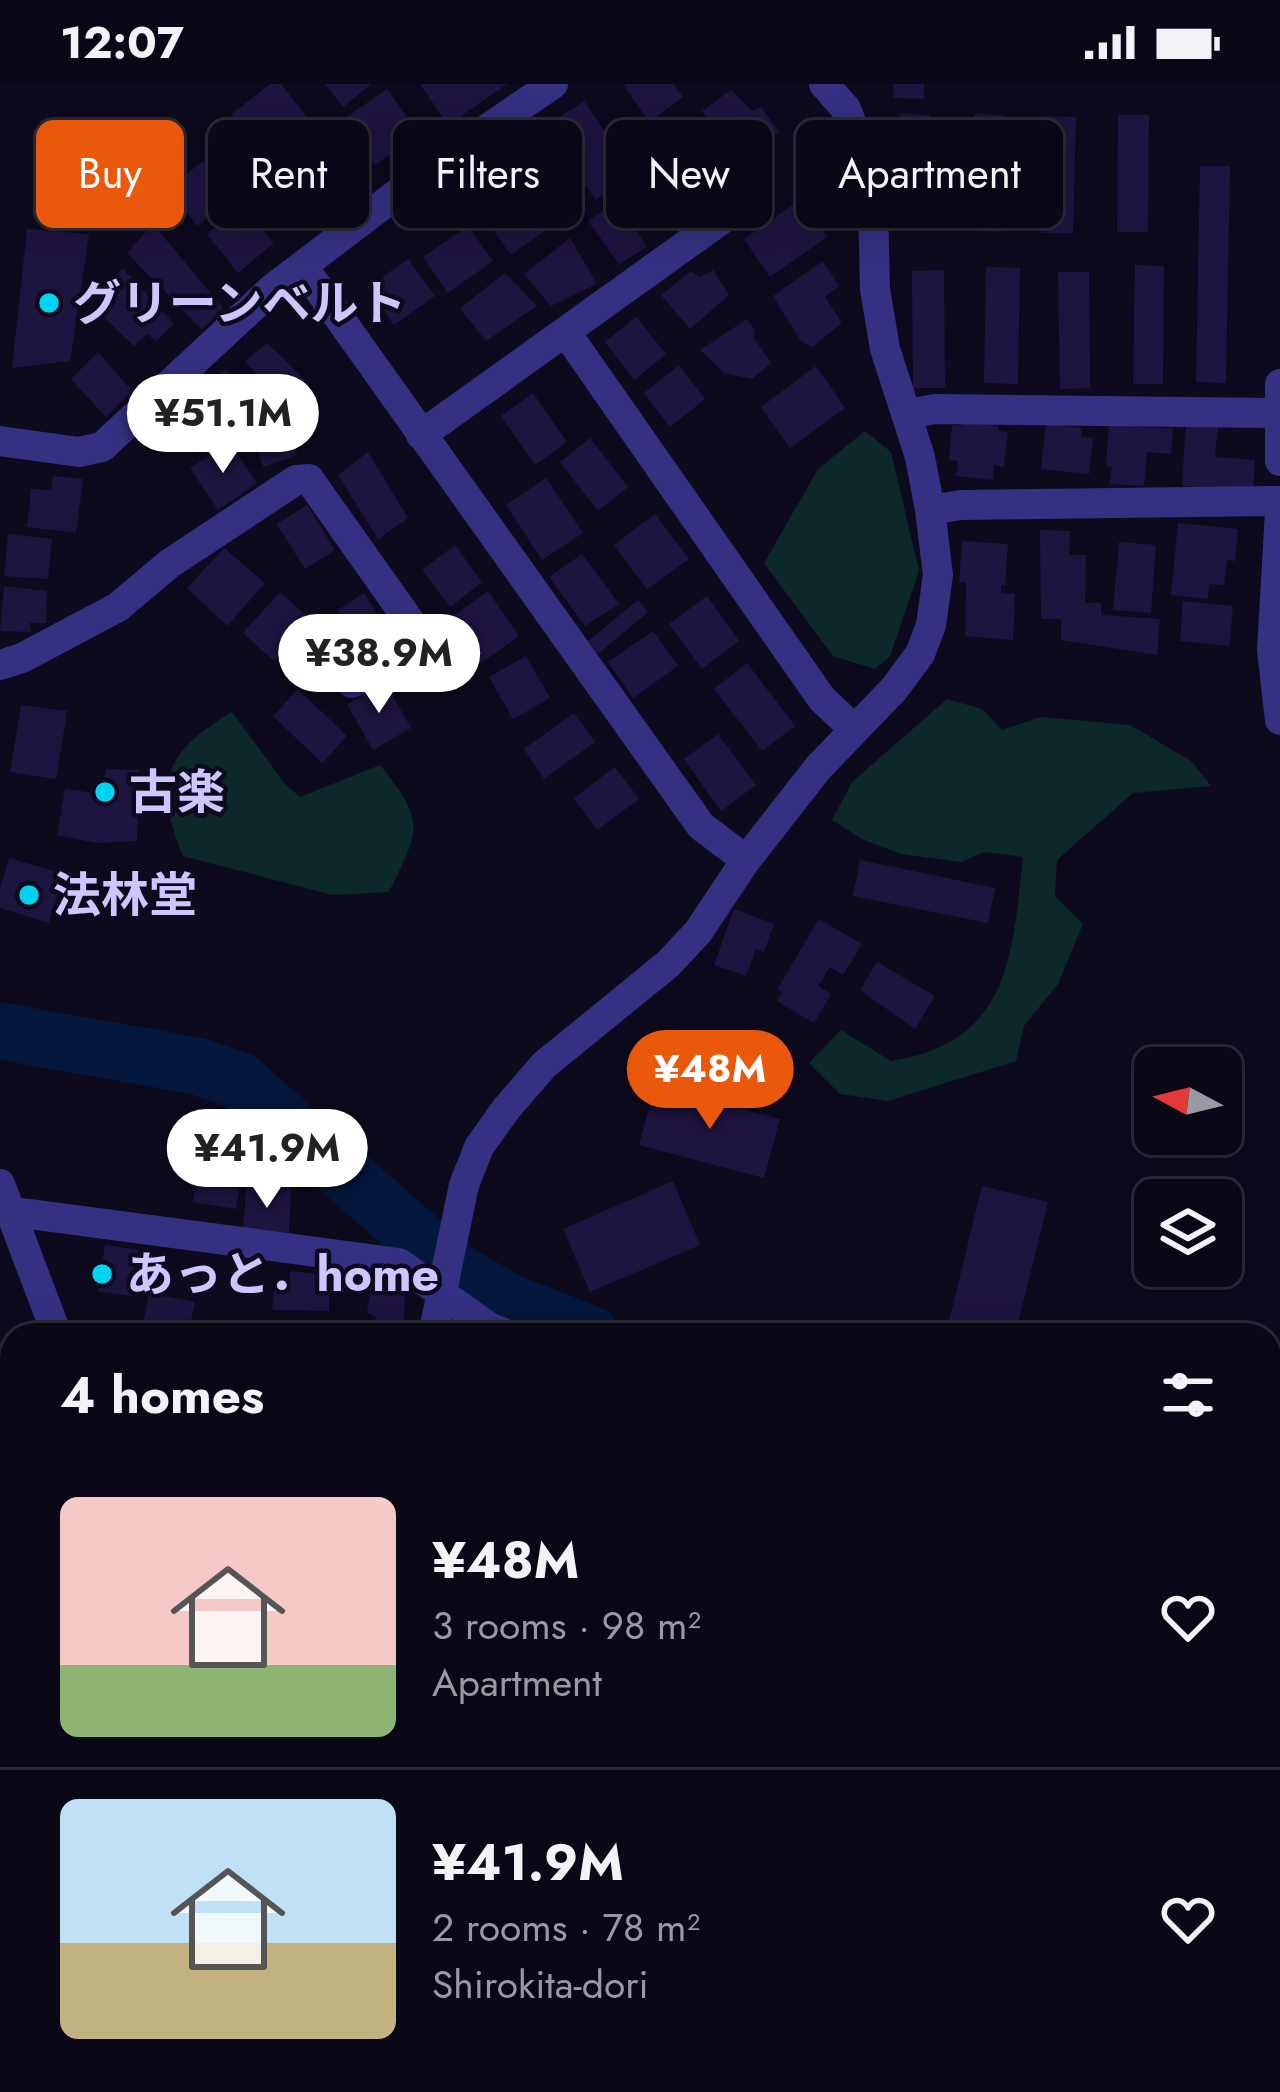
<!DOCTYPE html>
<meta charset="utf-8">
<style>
body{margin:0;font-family:Jost,"Noto Sans JP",sans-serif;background:#13111f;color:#f1f3f6;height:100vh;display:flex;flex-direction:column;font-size:45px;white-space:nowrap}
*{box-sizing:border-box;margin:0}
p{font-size:39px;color:#999aa1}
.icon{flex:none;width:66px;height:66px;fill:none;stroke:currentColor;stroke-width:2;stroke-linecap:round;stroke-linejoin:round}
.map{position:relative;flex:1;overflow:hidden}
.side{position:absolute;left:0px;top:1239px;width:1281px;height:771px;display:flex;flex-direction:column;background:#0a0816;border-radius:36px 36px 0 0;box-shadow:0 6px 30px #0003,0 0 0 3px #2a2935}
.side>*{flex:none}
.hud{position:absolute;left:36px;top:36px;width:1209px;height:108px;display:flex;gap:24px}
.needle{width:78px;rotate:277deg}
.tools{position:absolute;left:1134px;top:963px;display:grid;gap:24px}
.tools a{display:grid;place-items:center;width:108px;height:108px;border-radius:18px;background:#0a0816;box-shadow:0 6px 30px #0003,0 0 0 3px #2a2935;font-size:60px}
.price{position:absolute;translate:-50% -102px;padding:0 27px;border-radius:42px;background:#fff;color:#222;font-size:39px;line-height:78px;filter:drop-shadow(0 3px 6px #0008)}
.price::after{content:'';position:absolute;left:50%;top:72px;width:36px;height:27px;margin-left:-18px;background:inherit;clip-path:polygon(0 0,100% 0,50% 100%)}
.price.current{background:#ea580c;color:#fff}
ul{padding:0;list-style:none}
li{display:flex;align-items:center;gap:36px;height:300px;padding:0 60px}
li+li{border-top:3px solid #2a2935}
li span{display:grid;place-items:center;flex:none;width:336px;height:240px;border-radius:18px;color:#555}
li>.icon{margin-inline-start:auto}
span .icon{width:144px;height:144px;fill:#fffc;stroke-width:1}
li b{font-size:51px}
h2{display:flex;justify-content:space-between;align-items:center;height:144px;padding:0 60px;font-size:51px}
.chip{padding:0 42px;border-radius:18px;background:#0a0816;box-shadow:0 6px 30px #0003,0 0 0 3px #2a2935;font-size:42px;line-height:108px}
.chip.current{background:#ea580c;color:#fff}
.status{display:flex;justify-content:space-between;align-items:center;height:84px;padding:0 60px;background:#0a0816;direction:ltr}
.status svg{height:33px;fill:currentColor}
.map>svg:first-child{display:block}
.green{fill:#0c2828}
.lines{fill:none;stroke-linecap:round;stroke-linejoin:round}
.river{stroke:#04173c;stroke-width:57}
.building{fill:#1e1440}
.minor{stroke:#353081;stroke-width:30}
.highway{stroke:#ff4197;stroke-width:36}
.poi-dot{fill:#00d2f1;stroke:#0e0a1e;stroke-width:4.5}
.labels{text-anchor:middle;stroke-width:9;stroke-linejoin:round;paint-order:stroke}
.poi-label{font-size:48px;font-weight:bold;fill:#cfc6ff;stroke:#0e0a1e;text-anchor:start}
</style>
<div class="status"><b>12:07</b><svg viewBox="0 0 49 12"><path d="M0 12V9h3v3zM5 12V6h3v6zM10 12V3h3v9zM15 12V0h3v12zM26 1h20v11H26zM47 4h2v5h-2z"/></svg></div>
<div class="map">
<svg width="1280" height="2008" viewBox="0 0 1280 2008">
<rect width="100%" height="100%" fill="#0e0a1e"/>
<path class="green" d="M865 347 891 368 919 487 890 572 875 585 833 572 764 479 818 385Z
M947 615 982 625 1002 646 1041 633 1130 641 1191 677 1211 702 1133 709 1057 776 1055 812 1083 840 1058 900 1024 942 1016 977 888 1017 840 1010 809 979 841 946 891 977C1010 958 1012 874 1023 773L984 768 961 778 901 770 864 756 832 736 852 698Z
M232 628 285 700 300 713 380 681C427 739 419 746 389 808L332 811 183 772C153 699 164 668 232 628Z"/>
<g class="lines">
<path class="river" d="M0 947 197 982 240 997 456 1188 511 1219 592 1251
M1269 1621 1280 1628"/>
</g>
<path class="building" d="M270 0H281L316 45 271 81 232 30Z
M325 0H371L343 23Z
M420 0H507L448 41Z
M623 0H673L683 13 649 38Z
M894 0H924V15L893 14Z
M387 5 419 50 375 81 342 36Z
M731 6 752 27 761 23 779 48 736 76 702 27Z
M584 17 634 90 596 116 586 102 574 109 525 56Z
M900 30 930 31 928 147H897Z
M974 30 1005 31 1002 148 971 147Z
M1118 31H1149L1148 148H1117Z
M1045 32 1076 33 1073 149H1042Z
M695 45 722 86 724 98 704 114 699 109 676 130 653 95 679 73 672 65Z
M325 64 355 98 321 122 291 86Z
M210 72 239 109 197 142 168 104Z
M1200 82H1230L1226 299 1196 298Z
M479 83 500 109 517 93 551 142 511 171 459 99Z
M637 103 655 131 637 147 647 163 619 180 588 137Z
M801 115 827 153 770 193 744 155Z
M243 121 274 159 238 189 207 150Z
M153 140 223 224 202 246 127 169Z
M468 142 493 177 448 209 423 173Z
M27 145 89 150 70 277 12 284Z
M570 154 597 200 551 222 524 190Z
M408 175 435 212 394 241 367 204Z
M823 177 839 202 825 213 842 239 812 263 801 257 773 212Z
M1135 181 1164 182 1163 300H1133Z
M986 183 1020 184 1018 300 984 299Z
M123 185 174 240 156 257 147 250 134 262 101 230 112 213 107 199Z
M713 186 729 211 690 245 661 211 691 187 700 193Z
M944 186 945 304H913L912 187Z
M1058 188H1089L1090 304 1060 305Z
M505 189 537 222 486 257 460 224Z
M636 233 666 270 634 296 605 258Z
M747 235 755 246 754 254 771 279 752 295 724 289 700 266Z
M267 259 309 300 286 324 245 277Z
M98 268 132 307 106 333 71 295Z
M679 281 705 315 670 343 644 309Z
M816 282 845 324 790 364 761 323Z
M226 285 249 318 201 352 178 319Z
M533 309 567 358 535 381 501 332Z
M286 337 297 371 263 383 252 348Z
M962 338 998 342 999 347 1008 348 1004 383 994 381 993 396 956 392 958 377 949 376 952 341 961 342Z
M1046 340 1082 344 1081 353 1093 354 1089 390 1041 385Z
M1109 340 1173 345 1171 370 1147 368 1144 402 1110 400 1112 383 1106 382Z
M1186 340 1218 342 1215 373 1255 376 1253 407 1182 402Z
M590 354 628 403 598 427 560 378Z
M229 358 257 399 218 426 190 384Z
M368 368 408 434 378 455 338 391Z
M53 392 83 395 76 449 27 443 31 405 51 406Z
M546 394 583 449 542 476 506 421Z
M307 421 335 466 305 485 277 440Z
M655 430 689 475 647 505 614 461Z
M1178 439 1238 445 1235 477 1227 476 1224 501 1209 500 1208 515 1171 511Z
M1040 446 1070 447 1069 471H1086L1085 519H1101V531L1160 535 1157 571 1061 556V535H1041Z
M8 450 52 455 48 495 4 492Z
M962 457 1008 460 1005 501H1001V509L1015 510 1013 556 965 552 966 498H959Z
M1119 458 1156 461 1151 529 1113 526Z
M455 461 482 498 450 523 422 486Z
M224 464 265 499 227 542 187 504Z
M582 470 619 520 585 542 549 493Z
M4 502 47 507 46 539H29L31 548 0 547Z
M488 507 519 552 477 582 445 538Z
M280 508 311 536 274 577 243 549Z
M364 509 394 554 369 571 338 526Z
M707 512 739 557 702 585 669 540Z
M638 516 648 528 598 570 588 557Z
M1183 517 1233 522 1229 562 1180 557Z
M653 547 678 582 633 614 608 578Z
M316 554 330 562 342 558 358 579 331 599 306 563Z
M526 572 550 614 513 635 489 593Z
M747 579 795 642 762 667 714 605Z
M385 599 411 644 373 666 347 620Z
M298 605 347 652 322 679 273 632Z
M21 621 67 627 56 695 10 688Z
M574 629 595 658 544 695 524 665Z
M718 650 756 701 721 727 684 675Z
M615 683 639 715 597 746 574 714Z
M106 685 139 686 137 757 97 759 57 751 65 705 102 710Z
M9 774 64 790 49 839 0 824V805Z
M860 776 995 804 988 839 853 812Z
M734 825 774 840 764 868 756 865 746 892 714 881Z
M819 835 862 860 843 891 830 883 818 902 831 910 814 939 777 917 782 908 777 906Z
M877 878 935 912 915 945 860 906Z
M655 1002 780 1035 764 1094 639 1061Z
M204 1050 247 1057 236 1125 193 1118Z
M247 1094 292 1097 288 1160 242 1157Z
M673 1097 700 1161 590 1208 563 1145Z
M982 1102 1048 1118 1015 1251H985L948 1242Z
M105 1161 138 1166 131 1212 98 1207Z
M291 1187 329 1192V1227L272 1226 275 1198 288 1203Z
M371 1204 405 1210 403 1251H373L376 1233 367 1229Z
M149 1209 195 1218 188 1251H141Z
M0 1574 12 1576V1676L0 1674Z
M0 1831 12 1833V1904L0 1902Z
M0 1911 12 1913V1968L0 1966Z
M143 1998H216L215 2008H142Z
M317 1998H388L386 2008H315Z"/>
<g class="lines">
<path class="minor" d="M303 183 701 742 746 776
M567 250 822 615 854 645
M1280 300V377
M907 330 935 325 1280 329
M421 351 739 123
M0 357 79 368 102 363 272 205 440 77 553 0
M930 426 961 421 1280 417
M1280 427 1272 566 1280 636
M0 581 22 574 118 523 169 480 296 396 309 395 420 552 352 599
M0 1100 57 1251
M0 1126 399 1179 489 1243 508 1251
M433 1251 464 1101 479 1063 506 1025 544 981 668 880 698 848 746 776 818 684 894 605 920 570 931 541 938 491 930 426 920 373 885 265 875 205 873 118 863 68 846 25 824 0
M1269 1645 1280 1652
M0 1686 12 1688
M850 1998 869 2008
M278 2008 280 1998
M486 2008 488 1998
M952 2008 954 1998"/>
<path class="highway" d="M1269 1838 1280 1826
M1269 1909 1280 1896
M1117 2008 1126 1998
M1180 2008 1189 1998"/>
</g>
<g class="poi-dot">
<circle cx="49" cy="219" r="12"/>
<circle cx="105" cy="708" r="12"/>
<circle cx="29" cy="811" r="12"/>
<circle cx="102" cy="1190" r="12"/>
</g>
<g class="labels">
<g class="poi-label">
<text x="73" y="236">グリーンベルト</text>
<text x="129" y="725">古楽</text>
<text x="53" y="828">法林堂</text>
<text x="126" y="1207">あっと．home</text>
</g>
</g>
</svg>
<div class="tools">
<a><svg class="needle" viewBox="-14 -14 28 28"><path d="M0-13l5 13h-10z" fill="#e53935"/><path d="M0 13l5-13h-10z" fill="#999aa1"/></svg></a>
<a><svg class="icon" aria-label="layers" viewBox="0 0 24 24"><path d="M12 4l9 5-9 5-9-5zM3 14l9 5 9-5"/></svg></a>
</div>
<b class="price" style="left:223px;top:392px">¥51.1M</b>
<b class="price" style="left:379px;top:632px">¥38.9M</b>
<b class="price current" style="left:710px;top:1048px">¥48M</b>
<b class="price" style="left:267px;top:1127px">¥41.9M</b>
<div class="hud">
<a class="chip current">Buy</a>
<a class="chip">Rent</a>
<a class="chip">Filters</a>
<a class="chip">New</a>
<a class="chip">Apartment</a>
</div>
<section class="side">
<h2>4 homes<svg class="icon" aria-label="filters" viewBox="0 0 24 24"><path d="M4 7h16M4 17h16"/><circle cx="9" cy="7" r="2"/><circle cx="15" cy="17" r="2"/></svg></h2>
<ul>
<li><span style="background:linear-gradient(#f6c9c9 70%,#8fb573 0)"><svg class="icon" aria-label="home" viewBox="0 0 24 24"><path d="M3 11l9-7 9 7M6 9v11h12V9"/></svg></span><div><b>¥48M</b><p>3 rooms · 98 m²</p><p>Apartment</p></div><svg class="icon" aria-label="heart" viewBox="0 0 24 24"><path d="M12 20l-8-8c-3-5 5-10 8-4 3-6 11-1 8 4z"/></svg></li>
<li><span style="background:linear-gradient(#bfe0f5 60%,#c2b280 0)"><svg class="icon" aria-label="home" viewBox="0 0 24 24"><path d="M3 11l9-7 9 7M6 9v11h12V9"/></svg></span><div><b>¥41.9M</b><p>2 rooms · 78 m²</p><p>Shirokita-dori</p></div><svg class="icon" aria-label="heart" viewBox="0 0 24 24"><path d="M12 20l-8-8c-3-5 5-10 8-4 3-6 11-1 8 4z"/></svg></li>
</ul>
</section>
</div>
